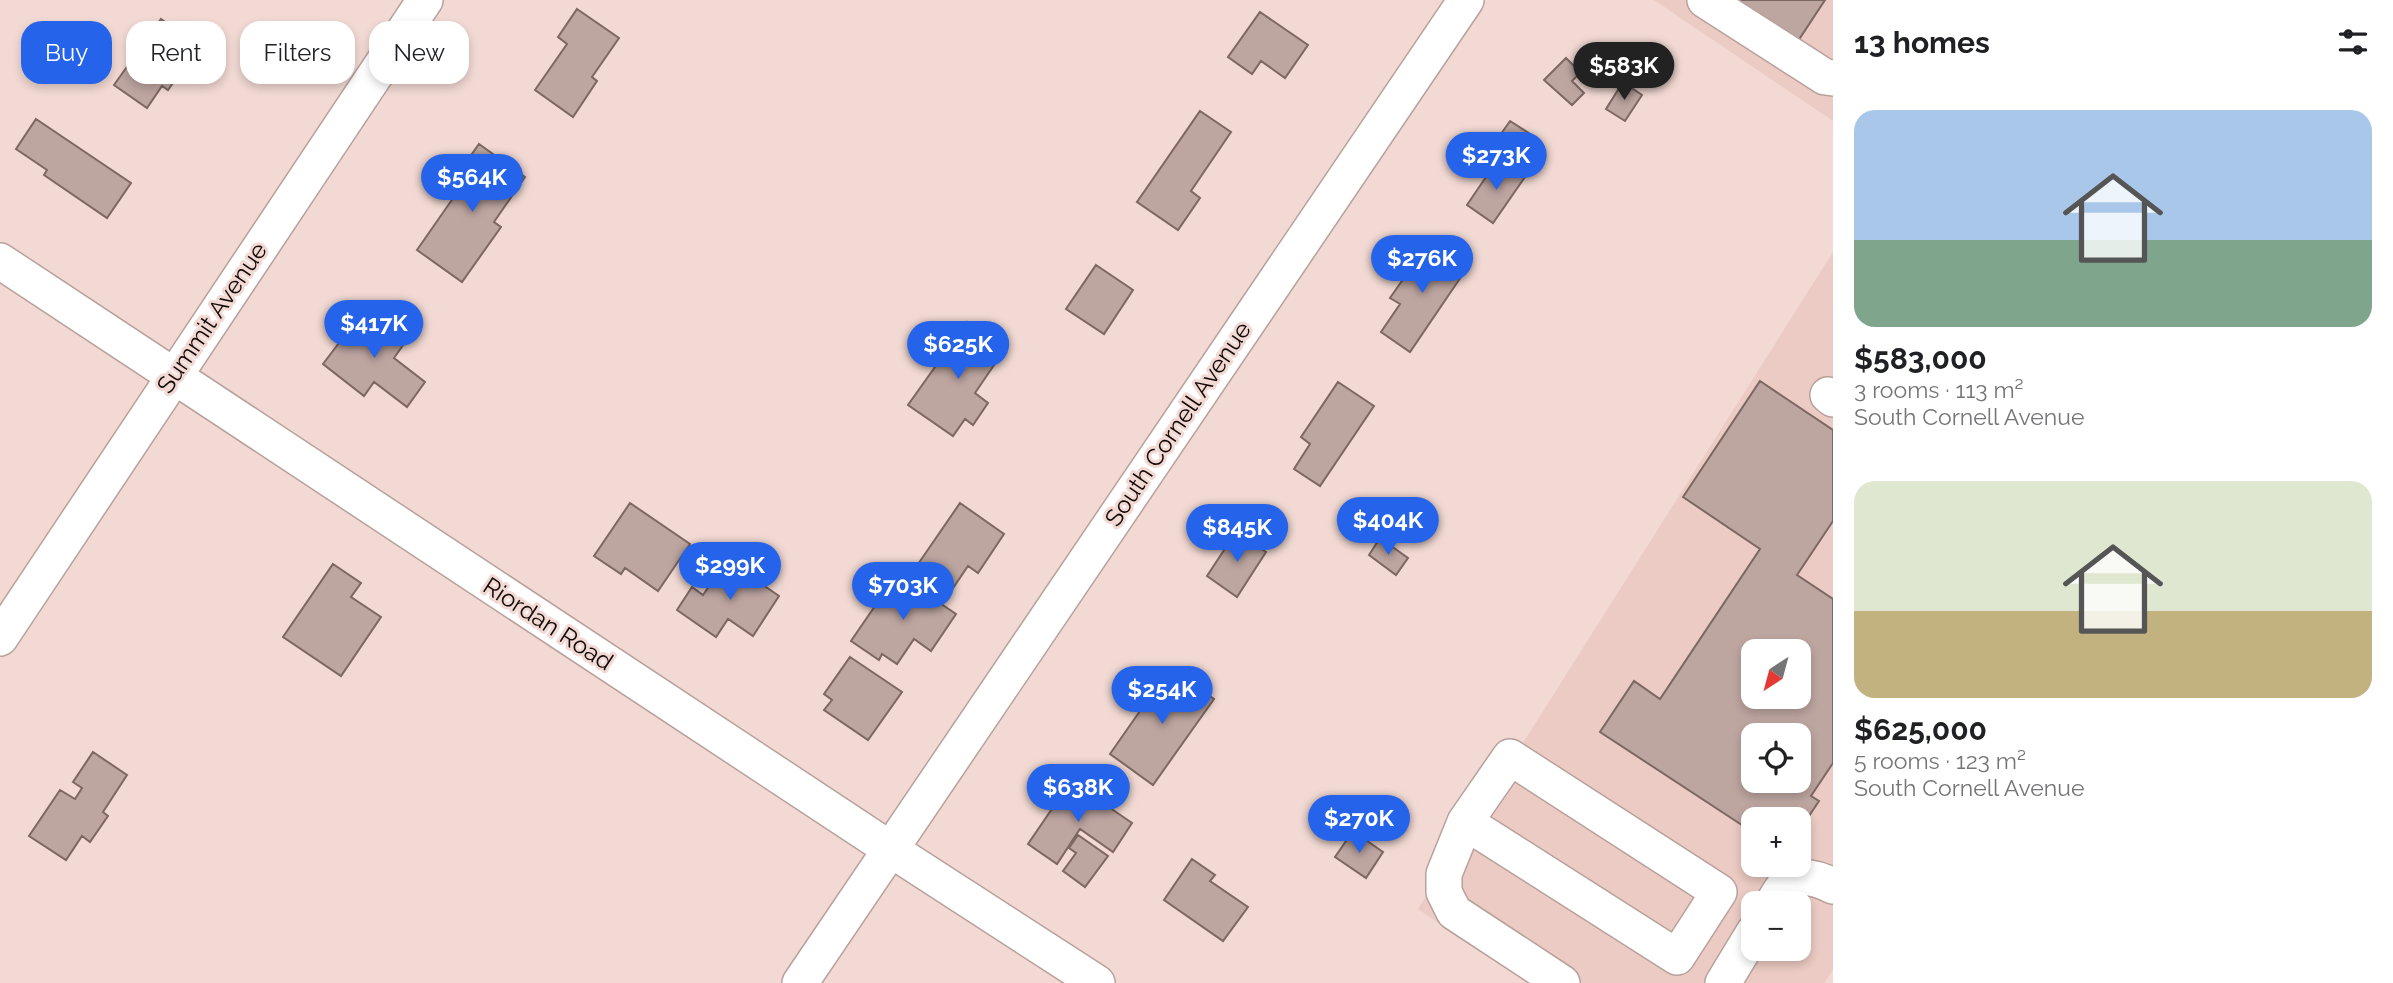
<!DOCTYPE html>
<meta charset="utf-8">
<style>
body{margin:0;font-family:Raleway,sans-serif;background:#f2f2f2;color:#202124;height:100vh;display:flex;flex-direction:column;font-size:26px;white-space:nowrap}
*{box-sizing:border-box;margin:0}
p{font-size:23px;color:#757577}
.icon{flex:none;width:38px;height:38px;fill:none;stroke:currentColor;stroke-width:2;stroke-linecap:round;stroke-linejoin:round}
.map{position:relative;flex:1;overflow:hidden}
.drawer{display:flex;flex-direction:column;background:#fff;width:560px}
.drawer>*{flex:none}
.top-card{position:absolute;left:21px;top:21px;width:665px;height:63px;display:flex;gap:14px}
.needle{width:46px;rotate:216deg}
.tools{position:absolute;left:1741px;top:639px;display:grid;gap:14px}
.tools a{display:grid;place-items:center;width:70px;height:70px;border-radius:14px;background:#fff;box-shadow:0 4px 10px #0003;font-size:35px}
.price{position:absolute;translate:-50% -60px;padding:0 16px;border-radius:24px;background:#2563eb;color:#fff;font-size:23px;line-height:46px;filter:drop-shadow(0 2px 4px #0008)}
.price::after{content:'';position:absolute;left:50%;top:42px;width:21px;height:16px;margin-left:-10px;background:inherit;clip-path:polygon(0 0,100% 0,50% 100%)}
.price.current{background:#222;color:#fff}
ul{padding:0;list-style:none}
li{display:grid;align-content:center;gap:14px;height:371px;padding:0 21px}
li span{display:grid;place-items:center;height:217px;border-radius:21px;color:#555}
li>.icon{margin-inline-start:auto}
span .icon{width:126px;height:126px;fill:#fffc;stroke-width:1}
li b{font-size:30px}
h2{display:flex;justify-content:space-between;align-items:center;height:84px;padding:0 21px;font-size:30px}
.chip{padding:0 24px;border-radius:21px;background:#fff;box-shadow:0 4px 10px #0003;font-size:24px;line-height:63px}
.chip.current{background:#2563eb;color:#fff}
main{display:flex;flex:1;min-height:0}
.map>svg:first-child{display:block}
.built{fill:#ebcbc3;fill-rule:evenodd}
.building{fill:#bda5a0;stroke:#7c6762;stroke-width:2;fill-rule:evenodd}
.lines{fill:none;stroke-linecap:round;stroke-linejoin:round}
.minor-casing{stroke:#b8a19b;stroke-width:38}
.minor{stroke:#fff;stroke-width:35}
.labels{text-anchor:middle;stroke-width:6;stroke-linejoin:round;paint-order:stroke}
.street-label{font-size:24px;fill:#110908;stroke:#f2d9d3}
</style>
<main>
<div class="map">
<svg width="1833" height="983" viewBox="0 0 1833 983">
<rect width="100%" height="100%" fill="#f2d9d3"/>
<path class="built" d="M1654 0H1833V121Z
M1833 252V970L1824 983H1527L1418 909ZM1754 651H1799V696H1754ZM1754 735H1799V780H1754ZM1754 819H1799V864H1754ZM1754 903H1799V948H1754Z"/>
<path class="building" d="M1735 0H1825L1798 41Z
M577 9 619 38 592 77 597 81 573 117 535 90 567 44 558 37Z
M1260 12 1308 45 1285 78 1261 61 1252 74 1228 57Z
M161 19 199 45 168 90 162 86 147 108 114 85Z
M1566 58 1575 67 1584 58 1598 71 1591 78 1583 70 1572 81 1584 93 1572 105 1544 80Z
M1623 82 1642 95 1625 121 1606 109Z
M1200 111 1231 132 1191 191 1200 198 1178 230 1137 202Z
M36 119 131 183 107 218 44 175 47 170 16 149Z
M1510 121 1535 137 1518 161 1494 144Z
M479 144 525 177 494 222 501 227 462 282 417 250 465 181 457 175Z
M1506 163 1525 177 1493 223 1467 205 1490 171 1497 175Z
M1429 242 1467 268 1410 352 1381 332 1400 304 1390 298Z
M1096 265 1133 290 1104 334 1066 309Z
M364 310 406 341 394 358 425 382 407 407 374 382 364 396 323 364Z
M967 322 1005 349 975 393 988 403 973 425 965 419 953 436 908 405Z
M1760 381 1833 430V521L1797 575 1833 599V763L1811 796 1819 801 1799 831V819H1754V833L1600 732 1634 681 1660 699 1760 549 1683 497ZM1754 651H1799V696H1754ZM1754 735H1799V780H1754Z
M1338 382 1374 406 1320 486 1294 469 1310 444 1301 437Z
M630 503 690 544 658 591 625 568 621 574 594 556Z
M960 503 1004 534 978 573 968 566 949 594 914 570Z
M1236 532 1266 552 1237 597 1207 576Z
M1380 538 1408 558 1396 575 1369 555Z
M727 560 779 596 753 636 728 619 716 637 677 610 692 587 703 595Z
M333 564 361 583 351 597 381 617 341 676 283 637Z
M897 574 956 614 931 651 914 639 897 664 882 654 879 660 851 641Z
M850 657 902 692 868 740 824 710 832 700 824 694Z
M1170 668 1214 699 1153 785 1110 754Z
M93 752 127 775 103 812 108 816 90 842 82 836 66 860 29 836 60 790 75 799 82 788 73 782Z
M1071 781 1132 823 1113 852 1080 829 1057 864 1028 844Z
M1353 831 1383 852 1366 878 1335 857Z
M1078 835 1108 856 1085 887 1063 871 1076 853 1069 848Z
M1192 859 1215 875 1210 881 1248 907 1223 941 1164 900Z"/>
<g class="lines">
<defs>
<path id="minor" d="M1705 0 1825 77 1833 78
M0 261 890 849 1097 983
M1828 395 1833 399
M0 638 425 0
M1465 822 1677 957 1719 892 1510 757 1465 822 1444 874V892L1454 912 1562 983
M1773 903C1777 897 1782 887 1787 883 1801 873 1820 879 1833 886
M800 983 1466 0
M1723 983 1754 932"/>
</defs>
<use href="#minor" class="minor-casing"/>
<use href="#minor" class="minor"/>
</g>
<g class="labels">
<g class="street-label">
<text transform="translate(212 318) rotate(-56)" y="8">Summit Avenue</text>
<text transform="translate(1178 424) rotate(-56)" y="8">South Cornell Avenue</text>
<text transform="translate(548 624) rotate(33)" y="8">Riordan Road</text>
</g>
</g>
</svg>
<div class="tools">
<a><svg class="needle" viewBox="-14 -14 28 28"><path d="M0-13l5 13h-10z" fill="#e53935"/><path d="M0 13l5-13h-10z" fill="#757577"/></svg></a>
<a><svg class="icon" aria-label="locate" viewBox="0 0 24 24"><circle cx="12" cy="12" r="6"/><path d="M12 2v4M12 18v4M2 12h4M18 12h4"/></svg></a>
<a>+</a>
<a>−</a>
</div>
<b class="price current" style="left:1624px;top:102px">$583K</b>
<b class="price" style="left:1496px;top:192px">$273K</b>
<b class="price" style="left:472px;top:214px">$564K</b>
<b class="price" style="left:1422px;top:295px">$276K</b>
<b class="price" style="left:374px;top:360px">$417K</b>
<b class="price" style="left:958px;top:381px">$625K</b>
<b class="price" style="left:1388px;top:557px">$404K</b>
<b class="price" style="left:1237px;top:564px">$845K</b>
<b class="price" style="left:730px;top:602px">$299K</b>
<b class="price" style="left:903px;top:622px">$703K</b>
<b class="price" style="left:1162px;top:726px">$254K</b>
<b class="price" style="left:1078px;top:824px">$638K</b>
<b class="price" style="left:1359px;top:855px">$270K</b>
<div class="top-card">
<a class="chip current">Buy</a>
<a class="chip">Rent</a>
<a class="chip">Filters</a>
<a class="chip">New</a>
</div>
</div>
<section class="drawer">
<h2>13 homes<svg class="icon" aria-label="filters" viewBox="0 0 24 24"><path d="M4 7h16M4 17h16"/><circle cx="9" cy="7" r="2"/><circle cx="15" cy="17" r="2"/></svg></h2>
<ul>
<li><span style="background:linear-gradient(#a9c7e8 60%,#7fa58c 0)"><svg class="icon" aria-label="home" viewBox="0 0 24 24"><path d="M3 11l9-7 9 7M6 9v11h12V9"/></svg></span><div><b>$583,000</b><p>3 rooms · 113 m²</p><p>South Cornell Avenue</p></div></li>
<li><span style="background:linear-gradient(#dfe7d0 60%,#c2b280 0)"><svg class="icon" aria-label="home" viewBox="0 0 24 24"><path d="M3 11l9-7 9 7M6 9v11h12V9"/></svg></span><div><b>$625,000</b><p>5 rooms · 123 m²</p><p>South Cornell Avenue</p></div></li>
</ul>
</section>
</main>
